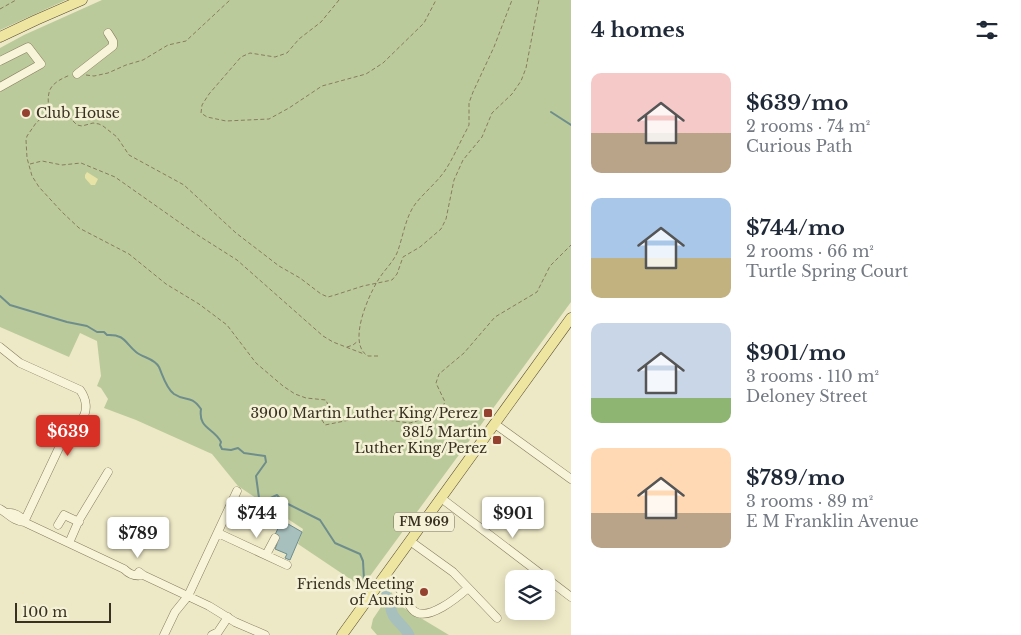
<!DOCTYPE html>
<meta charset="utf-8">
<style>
body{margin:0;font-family:"Libre Baskerville",serif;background:#f6f6f7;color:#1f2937;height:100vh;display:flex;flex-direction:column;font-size:19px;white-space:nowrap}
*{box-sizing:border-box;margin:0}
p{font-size:16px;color:#747a83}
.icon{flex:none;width:28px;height:28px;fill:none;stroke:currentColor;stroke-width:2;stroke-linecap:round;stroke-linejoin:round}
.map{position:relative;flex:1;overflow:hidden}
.details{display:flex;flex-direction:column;background:#fff;width:450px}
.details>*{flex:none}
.buttons{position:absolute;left:505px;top:570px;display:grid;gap:10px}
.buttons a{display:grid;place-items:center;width:50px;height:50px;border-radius:10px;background:#fff;box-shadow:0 2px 12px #0003;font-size:25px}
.scale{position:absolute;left:15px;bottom:12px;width:96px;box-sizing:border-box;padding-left:5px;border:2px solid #383020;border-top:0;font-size:14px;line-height:18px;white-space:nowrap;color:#383020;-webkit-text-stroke:4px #f4f1d6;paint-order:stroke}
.price{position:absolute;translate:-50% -42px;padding:0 11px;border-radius:5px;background:#fff;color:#222;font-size:16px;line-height:32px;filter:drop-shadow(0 1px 2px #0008)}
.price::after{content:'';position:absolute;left:50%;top:30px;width:15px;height:11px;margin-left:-8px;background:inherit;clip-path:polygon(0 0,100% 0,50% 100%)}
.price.selected{background:#d93025;color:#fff}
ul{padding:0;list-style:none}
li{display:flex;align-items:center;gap:15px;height:125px;padding:0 20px}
li span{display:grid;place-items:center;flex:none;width:140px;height:100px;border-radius:10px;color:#555}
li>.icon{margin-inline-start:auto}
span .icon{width:60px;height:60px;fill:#fffc;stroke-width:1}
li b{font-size:21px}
h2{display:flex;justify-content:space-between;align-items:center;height:60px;padding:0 20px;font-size:21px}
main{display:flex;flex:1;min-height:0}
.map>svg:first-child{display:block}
.green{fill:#bbca9a}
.sand{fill:#e7e2a5}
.water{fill:#a7c0be;stroke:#6e8e8d}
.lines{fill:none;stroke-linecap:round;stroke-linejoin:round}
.stream{stroke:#6e8e8d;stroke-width:2}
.river{stroke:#a7c0be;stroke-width:11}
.minor-casing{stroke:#877c5d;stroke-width:9}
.major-casing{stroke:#554930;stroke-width:11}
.path{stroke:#877c5d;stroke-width:1;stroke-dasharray:4 2.5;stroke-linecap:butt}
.minor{stroke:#f7f4d9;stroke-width:8}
.major{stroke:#eee5a0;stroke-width:10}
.poi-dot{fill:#94422f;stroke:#f4f1d6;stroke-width:2}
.labels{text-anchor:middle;stroke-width:5;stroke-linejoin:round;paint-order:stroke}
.shield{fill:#f4f1d6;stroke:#706a57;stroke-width:1}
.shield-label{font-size:12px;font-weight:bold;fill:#383020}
.poi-label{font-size:14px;fill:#383020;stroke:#f4f1d6;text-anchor:end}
</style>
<main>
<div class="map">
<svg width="571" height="635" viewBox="0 0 571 635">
<rect width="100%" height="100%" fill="#ede9c6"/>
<path class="green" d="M0 0H66L0 30Z
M102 0H571V302L362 587 298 544 303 529 238 486 212 454 136 420 104 408 108 399 101 388 97 386 101 376 97 341 80 333 69 357 0 327V48L24 35Z
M391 592 404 608 449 635H377L371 628 373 619Z"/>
<path class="sand" d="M87 172 98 179 95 185H91L85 178V175Z"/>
<path class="water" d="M283 521 302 532 290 560 285 558 287 554 275 549 277 544 274 537 280 524Z"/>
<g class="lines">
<path class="stream" d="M551 112 571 125
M0 296 10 305 67 322 87 326 97 332H104L107 335C125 334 125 343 136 352 143 358 154 358 159 367 163 376 166 388 174 394 186 402 190 394 201 409 198 429 214 428 221 442L220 445 222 449 231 450 238 448 244 453 265 456 266 462 256 476 259 498 262 502 277 495 282 501 320 520 335 543 360 554 363 561 364 580"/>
<path class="river" d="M386 596C391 602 390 609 393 615 398 623 405 627 409 635"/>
<defs>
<path id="minor" d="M0 61 28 47 41 64 0 87
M77 74 113 46V41L108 33
M0 347 20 363 80 390C86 398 89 411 81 420 76 425 70 426 66 433L24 522
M495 424 571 479
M441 498 571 597
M0 509C9 514 13 521 24 522L124 569C129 574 135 577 143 575
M7 513C14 512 21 516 24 522
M58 525 64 515 79 522
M218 533 287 565
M410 541 453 572 497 618
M69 543 79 520 108 472
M266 555 275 538
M139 572 143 575 209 606 235 622 265 635
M385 576C389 579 394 582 397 586 404 593 407 605 414 611 428 622 458 597 468 588
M164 635 175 612 188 596 237 491
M212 635 218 632 228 617"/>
<path id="major" d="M0 37 36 20 82 0
M342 635 571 318"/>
</defs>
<use href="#minor" class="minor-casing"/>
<use href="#major" class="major-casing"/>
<path class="path" d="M339 0 321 22 299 39 287 53 275 57 250 53 241 57 209 94 202 105 201 113 207 117 226 121 269 119 289 108 322 86 366 74 383 63 424 23 436 0
M0 9 16 0
M86 75 94 76 108 73 126 65 143 60 168 45 186 41 230 0
M49 109C46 89 51 83 70 75
M50 110 36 123 27 136 26 140 27 158 32 176 39 187 62 212 79 228 129 254 166 284 199 304 227 325 256 363 283 386 295 394 306 398 326 400 328 405 322 420 325 425 364 417 410 423 433 416 441 410 445 402 436 383 439 374 464 353 495 317 537 292 550 266 571 245
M50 110 68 116 77 125 82 126 93 123 99 124 103 126 117 137 129 155 184 185 236 233 266 256 279 266 300 278 321 294 328 297 335 295 363 286 392 280 397 274 403 257 420 247 441 229 446 219 454 180 463 160 482 137 492 113 512 94 521 81 526 68 539 0
M30 164 42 161 62 165 81 163 115 177 196 234 237 260 323 336 333 342 364 354
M347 347 353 345 358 341
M378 356H368C347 344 368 297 377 282 383 271 392 264 397 253 403 238 405 217 416 203 425 192 436 183 444 172 453 159 459 144 466 131L469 125V103L473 92 494 47 512 0"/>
<use href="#minor" class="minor"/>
<use href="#major" class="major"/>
</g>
<g class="poi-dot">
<circle cx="26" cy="113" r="5"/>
<rect x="483" y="408" width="10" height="10" rx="2.5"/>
<rect x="492" y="435" width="10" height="10" rx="2.5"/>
<circle cx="424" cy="592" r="5"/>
</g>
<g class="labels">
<rect class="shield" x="394" y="512.5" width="60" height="19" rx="4"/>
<g class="shield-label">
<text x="424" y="526">FM 969</text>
</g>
<g class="poi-label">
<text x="36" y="118" text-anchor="start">Club House</text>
<text x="478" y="418">3900 Martin Luther King/Perez</text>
<text x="487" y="437">3815 Martin<tspan x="487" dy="16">Luther King/Perez</tspan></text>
<text x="414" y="589">Friends Meeting<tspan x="414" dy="16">of Austin</tspan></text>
</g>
</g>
</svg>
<div class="buttons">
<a><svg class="icon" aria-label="layers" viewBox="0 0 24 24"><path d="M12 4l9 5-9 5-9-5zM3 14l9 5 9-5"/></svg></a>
</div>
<div class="scale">100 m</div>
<b class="price selected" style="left:68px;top:457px">$639</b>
<b class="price" style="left:257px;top:539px">$744</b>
<b class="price" style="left:513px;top:539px">$901</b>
<b class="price" style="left:138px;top:559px">$789</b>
</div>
<section class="details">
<h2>4 homes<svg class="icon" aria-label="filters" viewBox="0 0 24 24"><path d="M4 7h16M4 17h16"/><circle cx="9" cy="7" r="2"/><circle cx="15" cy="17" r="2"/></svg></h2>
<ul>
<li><span style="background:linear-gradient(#f6c9c9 60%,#b9a48a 0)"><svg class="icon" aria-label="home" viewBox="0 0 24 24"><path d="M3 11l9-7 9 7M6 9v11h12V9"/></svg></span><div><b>$639/mo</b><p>2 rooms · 74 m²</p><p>Curious Path</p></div></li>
<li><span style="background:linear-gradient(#a9c7e8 60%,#c2b280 0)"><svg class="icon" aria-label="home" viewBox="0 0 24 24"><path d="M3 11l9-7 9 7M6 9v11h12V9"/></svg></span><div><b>$744/mo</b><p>2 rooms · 66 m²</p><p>Turtle Spring Court</p></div></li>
<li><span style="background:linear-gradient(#c9d6e8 75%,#8fb573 0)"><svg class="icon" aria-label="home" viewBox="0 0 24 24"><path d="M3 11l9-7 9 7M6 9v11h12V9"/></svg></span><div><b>$901/mo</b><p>3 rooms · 110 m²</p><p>Deloney Street</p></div></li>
<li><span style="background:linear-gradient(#ffd9b3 65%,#b9a48a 0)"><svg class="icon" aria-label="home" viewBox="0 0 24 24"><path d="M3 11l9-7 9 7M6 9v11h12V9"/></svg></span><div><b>$789/mo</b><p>3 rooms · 89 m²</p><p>E M Franklin Avenue</p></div></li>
</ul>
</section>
</main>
